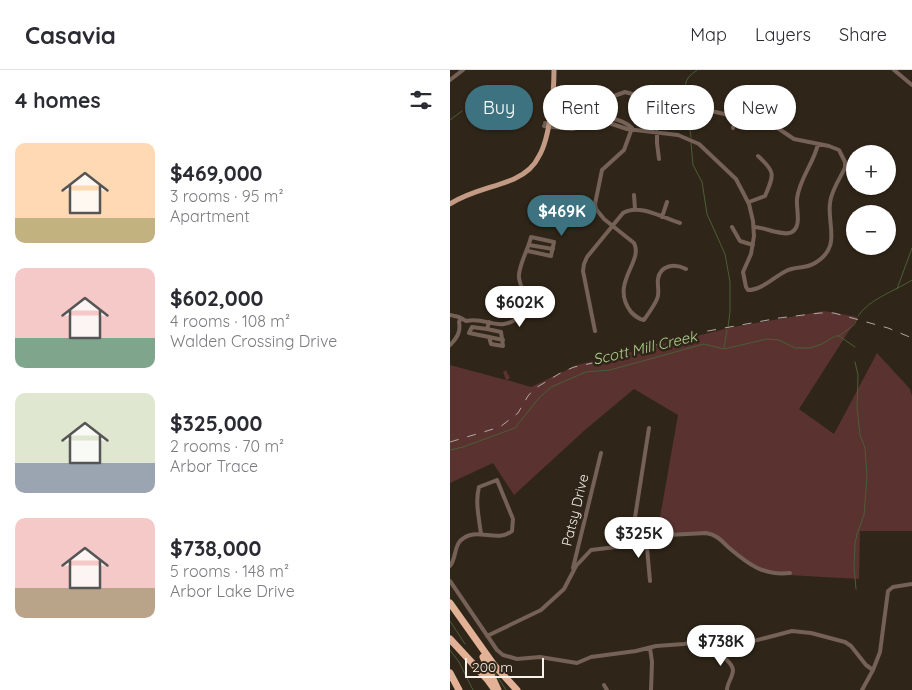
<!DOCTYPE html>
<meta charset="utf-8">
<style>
body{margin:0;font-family:Quicksand,sans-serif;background:#f7f7f7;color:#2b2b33;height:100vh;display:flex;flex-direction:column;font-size:19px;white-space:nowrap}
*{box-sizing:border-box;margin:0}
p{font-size:16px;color:#7c7c81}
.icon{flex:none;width:28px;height:28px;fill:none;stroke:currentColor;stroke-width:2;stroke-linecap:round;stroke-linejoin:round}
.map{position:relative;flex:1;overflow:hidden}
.details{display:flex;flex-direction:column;background:#fff;width:450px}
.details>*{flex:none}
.top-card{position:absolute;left:15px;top:15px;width:371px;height:45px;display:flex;gap:10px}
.buttons{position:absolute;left:396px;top:75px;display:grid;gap:10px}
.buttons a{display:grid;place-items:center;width:50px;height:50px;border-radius:50%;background:#fff;box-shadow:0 1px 4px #0004;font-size:25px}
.scale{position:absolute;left:15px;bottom:12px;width:79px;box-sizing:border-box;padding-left:5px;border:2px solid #f8f2e9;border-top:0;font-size:14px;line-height:18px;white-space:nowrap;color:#f8f2e9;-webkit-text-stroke:4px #2f2518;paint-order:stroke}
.price{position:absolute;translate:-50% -42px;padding:0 11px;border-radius:18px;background:#fff;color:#222;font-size:16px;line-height:32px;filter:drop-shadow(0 1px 2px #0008)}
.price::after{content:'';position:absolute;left:50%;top:30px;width:15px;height:11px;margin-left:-8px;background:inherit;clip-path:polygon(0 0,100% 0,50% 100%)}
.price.on{background:#3d7380;color:#fff}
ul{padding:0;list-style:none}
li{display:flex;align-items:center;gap:15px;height:125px;padding:0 15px}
li span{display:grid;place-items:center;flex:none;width:140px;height:100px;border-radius:10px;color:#555}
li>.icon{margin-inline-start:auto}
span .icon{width:60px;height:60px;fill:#fffc;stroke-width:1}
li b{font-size:21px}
h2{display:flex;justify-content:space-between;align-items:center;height:60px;padding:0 15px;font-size:21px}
.pill{padding:0 18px;border-radius:22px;background:#fff;box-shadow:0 1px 4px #0004;font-size:18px;line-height:45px}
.pill.on{background:#3d7380;color:#fff}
header{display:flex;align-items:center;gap:30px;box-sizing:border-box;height:70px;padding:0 25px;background:#fff;border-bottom:1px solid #e1e1e2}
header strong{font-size:24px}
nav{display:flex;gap:28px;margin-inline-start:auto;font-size:18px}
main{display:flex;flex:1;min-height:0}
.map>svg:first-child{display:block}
.green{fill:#5a3230}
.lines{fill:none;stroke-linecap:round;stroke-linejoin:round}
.stream{stroke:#4a5f36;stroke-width:1}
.minor{stroke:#756156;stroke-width:4}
.major{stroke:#c39a84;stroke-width:5}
.highway{stroke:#e2b196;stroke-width:7}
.rail{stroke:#b2aaa0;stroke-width:1;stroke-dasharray:9 9;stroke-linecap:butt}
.labels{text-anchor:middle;stroke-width:5;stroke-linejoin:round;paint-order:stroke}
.street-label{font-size:14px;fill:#f8f2e9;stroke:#2f2518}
.water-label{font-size:15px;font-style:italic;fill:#b1d591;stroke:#2f2518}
</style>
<header>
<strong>Casavia</strong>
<nav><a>Map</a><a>Layers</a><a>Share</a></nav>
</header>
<main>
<section class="details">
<h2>4 homes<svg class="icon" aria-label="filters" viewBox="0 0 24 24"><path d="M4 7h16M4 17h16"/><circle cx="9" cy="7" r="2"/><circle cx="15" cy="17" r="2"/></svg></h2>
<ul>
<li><span style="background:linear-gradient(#ffd9b3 75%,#c2b280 0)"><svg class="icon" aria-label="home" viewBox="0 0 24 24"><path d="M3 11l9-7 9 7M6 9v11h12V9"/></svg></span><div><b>$469,000</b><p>3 rooms · 95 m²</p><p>Apartment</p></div></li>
<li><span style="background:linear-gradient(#f6c9c9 70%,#7fa58c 0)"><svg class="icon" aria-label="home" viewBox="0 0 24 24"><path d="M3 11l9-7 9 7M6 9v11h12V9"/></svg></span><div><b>$602,000</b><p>4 rooms · 108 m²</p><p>Walden Crossing Drive</p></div></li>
<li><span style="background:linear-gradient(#dfe7d0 70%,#9aa5b1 0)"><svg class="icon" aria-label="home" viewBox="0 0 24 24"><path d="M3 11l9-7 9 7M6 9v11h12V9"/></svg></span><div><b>$325,000</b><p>2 rooms · 70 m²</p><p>Arbor Trace</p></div></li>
<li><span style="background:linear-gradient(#f6c9c9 70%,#b9a48a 0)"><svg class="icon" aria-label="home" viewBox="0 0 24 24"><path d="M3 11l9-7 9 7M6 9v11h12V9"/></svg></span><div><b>$738,000</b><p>5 rooms · 148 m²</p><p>Arbor Lake Drive</p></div></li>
</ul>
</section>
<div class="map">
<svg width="462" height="620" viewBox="0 0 462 620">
<rect width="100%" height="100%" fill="#2f2518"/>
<path class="green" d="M374 241 408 247 349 339 384 364 427 283 460 319 462 326V461H410L409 509 320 504 286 485 262 464H207L228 345 184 319 135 360 64 425 43 393 0 413V295L56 310 53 302 56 300 60 308 57 310 81 317 127 295 283 257Z"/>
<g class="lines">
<path class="stream" d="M0 50 12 41
M241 67C240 53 230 19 238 8 240 5 245 2 247 0
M241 73 243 95 252 112 257 144 275 184 280 212V242L278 257
M447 219 462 178
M408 246C419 229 445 221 462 210
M389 266 405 277
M274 278 277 260
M405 292 408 305 407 338 410 365 415 378 417 407 414 445 407 464 405 474 404 497 406 519
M0 380 13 377 65 358 88 329 101 317 136 302 160 300 254 274 274 279 317 269 329 270 345 278H360L372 274 385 266H389L404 255 407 249
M0 551 15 574
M0 580 9 592 23 620
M43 600 56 620"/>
<path class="minor" d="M444 0 462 15
M0 10 13 0
M160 50 161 33 164 26 175 22 190 26
M95 53C105 54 116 57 126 55 146 53 163 41 182 58
M94 56 122 59 151 52 159 53 177 59 228 65 249 74 286 109 299 134 303 151 304 166 301 184 293 202 296 217 298 220C312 220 324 207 336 201 345 196 356 199 365 193 392 177 377 155 380 133 381 121 390 108 395 98V92L389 80 379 76 344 69 323 55 261 41H255
M182 58 174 80 152 100 145 134 146 139 154 149 184 173C194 192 159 213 181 242 185 246 188 249 194 250 198 244 204 236 207 229 210 223 207 216 208 209 210 195 225 193 236 199
M283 58 286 46
M207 62V73L209 89
M184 125 185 139
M299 132 315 126C324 105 326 102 308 86
M212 147 217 132
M282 157 290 171 303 175
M304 157C314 157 334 167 342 162 352 156 346 139 347 129 349 109 364 93 368 74
M79 175 103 179
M0 245 9 247 10 249
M37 259 22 257 19 263 39 267 41 274 53 276 51 262 37 259 39 252
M145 261 133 201 134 194 137 187 173 143C189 133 213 148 230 153
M39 267 53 270
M0 275C7 268 11 262 9 252L11 248 16 251C32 247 40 256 54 254 67 252 78 240 75 226 73 219 68 212 69 204 71 190 78 180 81 167L104 172 101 186 78 181
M196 467 200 511
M181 473 199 358
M0 496C6 489 4 478 10 471 26 455 46 474 62 461L63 449 47 410 29 417C25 432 29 448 31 464
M123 498 151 383
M0 511 47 580 53 585 67 589 90 587 127 593 141 587 186 581 206 576 234 574 257 569 280 570 296 573 342 561 361 563 395 572 401 576 416 595 423 600
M37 566 91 540 114 519 126 496 141 480 174 476 199 466 256 463C267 465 271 470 278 477 298 494 313 506 340 503
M270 570C271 575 270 581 273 586 277 591 282 593 283 600 283 607 277 613 277 620
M200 578 202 592 201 620
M154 615 157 620
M412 620 423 600 430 582 438 521 443 517 462 514"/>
<path class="major" d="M0 134C20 121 43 118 64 109 75 104 84 97 89 86 100 68 104 22 104 0"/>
<path class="highway" d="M0 533 44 595 67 620
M0 569 37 609 45 620
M33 587 48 620
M0 603 9 620"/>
<path class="rail" d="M0 372 50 357 68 343 78 326 84 319 112 302 124 297 180 285 219 270 236 265 329 248 370 243H384L438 258 462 268"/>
</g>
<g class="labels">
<g class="street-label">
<text transform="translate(125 440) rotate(-76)" y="5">Patsy Drive</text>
</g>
<g class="water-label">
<text transform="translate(195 278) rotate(-13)" y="5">Scott Mill Creek</text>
</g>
</g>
</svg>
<div class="buttons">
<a>+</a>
<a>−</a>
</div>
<div class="scale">200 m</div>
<b class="price on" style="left:112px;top:167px">$469K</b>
<b class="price" style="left:70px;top:258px">$602K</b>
<b class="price" style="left:189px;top:489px">$325K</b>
<b class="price" style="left:271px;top:597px">$738K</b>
<div class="top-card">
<a class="pill on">Buy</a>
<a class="pill">Rent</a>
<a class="pill">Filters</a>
<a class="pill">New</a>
</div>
</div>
</main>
